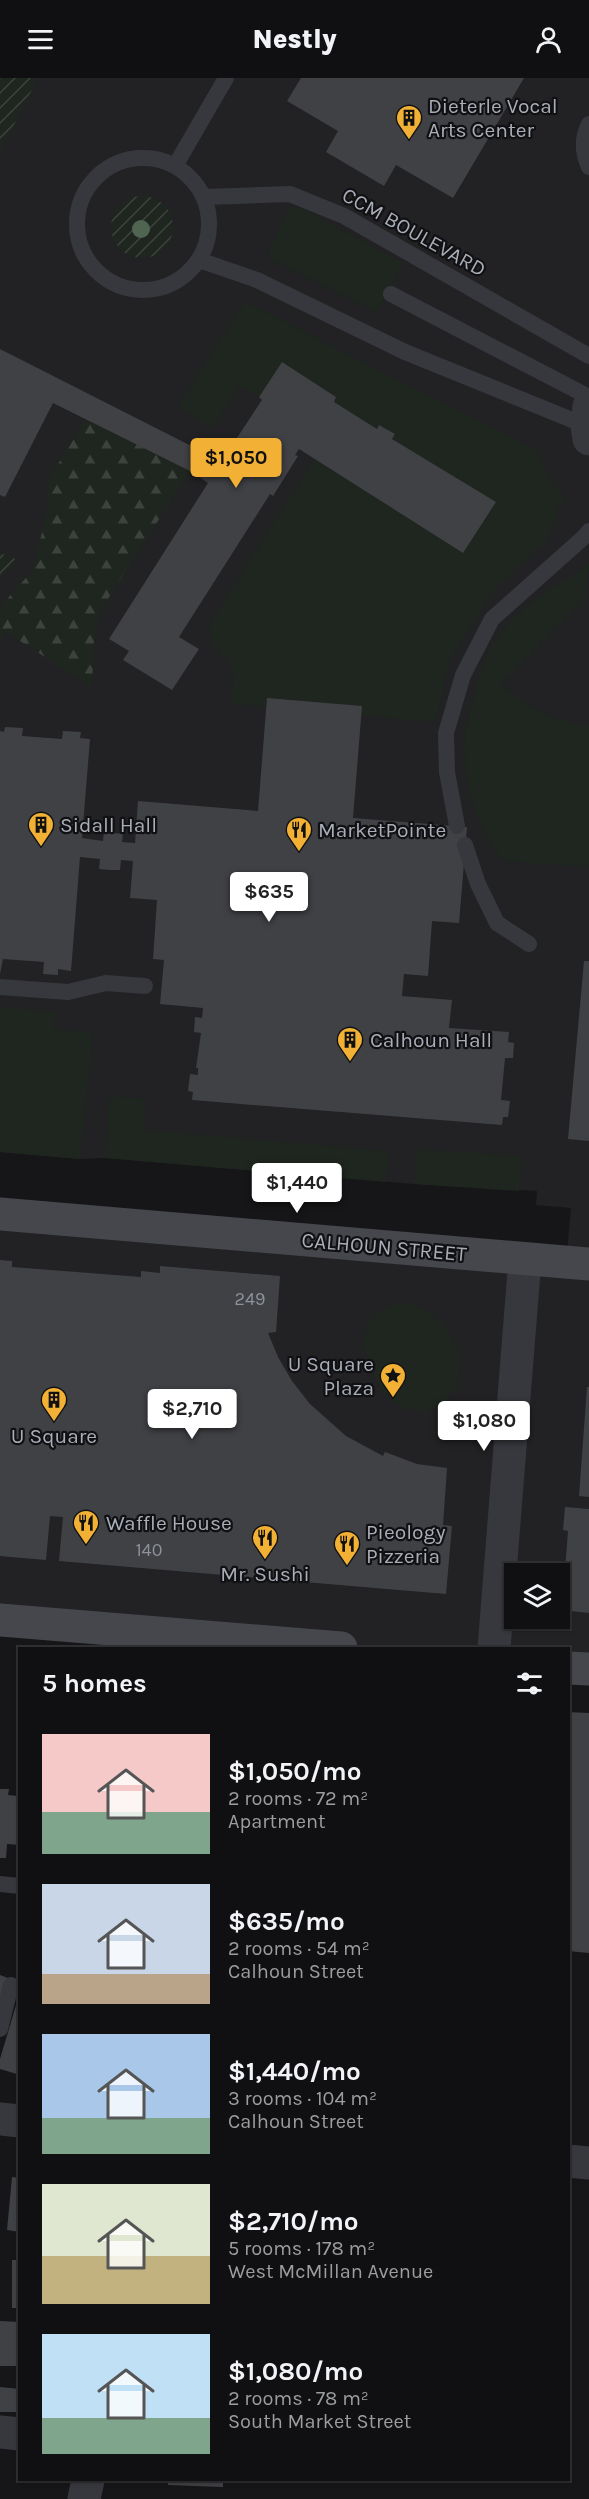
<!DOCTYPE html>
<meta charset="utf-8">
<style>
body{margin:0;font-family:Karla,sans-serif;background:#19191b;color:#f1f3f6;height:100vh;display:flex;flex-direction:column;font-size:22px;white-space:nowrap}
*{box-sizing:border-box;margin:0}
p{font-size:20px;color:#9c9d9f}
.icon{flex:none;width:33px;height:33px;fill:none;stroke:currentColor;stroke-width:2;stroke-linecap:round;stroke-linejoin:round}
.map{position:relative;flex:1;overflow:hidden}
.sheet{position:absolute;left:18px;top:1569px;width:552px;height:834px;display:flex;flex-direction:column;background:#101012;border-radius:0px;box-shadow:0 2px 4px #0004,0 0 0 2px #303032}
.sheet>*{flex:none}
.tools{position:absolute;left:504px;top:1485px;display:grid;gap:12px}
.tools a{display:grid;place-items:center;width:66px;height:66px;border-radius:0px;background:#101012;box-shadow:0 2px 4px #0004,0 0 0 2px #303032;font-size:30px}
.price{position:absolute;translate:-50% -51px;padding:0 14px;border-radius:6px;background:#fff;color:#222;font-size:20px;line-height:39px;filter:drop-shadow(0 2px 3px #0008)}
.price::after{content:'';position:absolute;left:50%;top:36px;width:18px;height:14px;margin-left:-9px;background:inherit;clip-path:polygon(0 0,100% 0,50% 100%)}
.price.active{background:#f2b134;color:#111}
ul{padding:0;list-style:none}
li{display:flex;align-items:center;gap:18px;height:150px;padding:0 24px}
li span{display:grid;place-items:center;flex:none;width:168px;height:120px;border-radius:0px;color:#555}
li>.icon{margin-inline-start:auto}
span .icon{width:72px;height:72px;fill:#fffc;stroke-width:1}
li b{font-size:26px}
h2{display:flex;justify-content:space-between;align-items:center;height:72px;padding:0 24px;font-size:26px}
header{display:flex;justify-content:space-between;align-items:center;height:78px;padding:0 24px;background:#101012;font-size:27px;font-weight:800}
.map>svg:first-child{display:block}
.built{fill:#222225;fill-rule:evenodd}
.grass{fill:#1e261f}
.forest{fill:url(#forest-firs)}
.garden{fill:url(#garden-furrows)}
.building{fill:#404145}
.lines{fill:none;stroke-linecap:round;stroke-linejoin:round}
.service{stroke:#37383d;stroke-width:16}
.minor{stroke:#37383d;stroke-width:33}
.secondary{stroke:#45474d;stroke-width:33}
.tree{fill:#506452}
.labels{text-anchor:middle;stroke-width:4.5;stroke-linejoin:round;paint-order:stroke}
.number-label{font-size:18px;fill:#8e929b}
.poi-label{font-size:21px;fill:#a8adb8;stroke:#111113;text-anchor:start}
.street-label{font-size:21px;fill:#a8adb8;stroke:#111113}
</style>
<header><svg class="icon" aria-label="menu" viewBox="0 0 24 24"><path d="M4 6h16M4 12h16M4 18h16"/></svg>Nestly<svg class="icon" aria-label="person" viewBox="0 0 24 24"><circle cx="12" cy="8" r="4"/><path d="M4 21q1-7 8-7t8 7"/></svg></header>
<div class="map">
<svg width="589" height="2421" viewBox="0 0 589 2421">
<defs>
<pattern id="forest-firs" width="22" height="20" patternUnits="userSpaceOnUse" patternTransform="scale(1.5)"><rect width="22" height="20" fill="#1e261f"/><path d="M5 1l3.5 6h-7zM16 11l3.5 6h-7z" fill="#3c433d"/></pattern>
<pattern id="garden-furrows" width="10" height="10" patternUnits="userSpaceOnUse" patternTransform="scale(1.5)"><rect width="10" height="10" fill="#1e261f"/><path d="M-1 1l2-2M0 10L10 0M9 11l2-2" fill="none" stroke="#3c433d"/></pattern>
</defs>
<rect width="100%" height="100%" fill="#161618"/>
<path class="built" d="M0 0H589V1591L569 1590 568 1570H341L0 1542V1136L566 1184 571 1130 536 1127 537 1113 414 1106 105 1080 80 1081 0 1074ZM514 1496H560V1540H514Z"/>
<path class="grass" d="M299 129 403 185 376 234 270 181 269 173 288 132Z
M245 224 537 372 549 401 566 419 557 429 556 443 546 464 494 512 449 584 436 644 231 626 234 600 230 583 213 566 209 547 314 381 463 475 495 425 392 361 394 356 380 347 377 351 334 324 336 319 282 284 259 319 239 308 212 350 178 328Z
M589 485 587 518 501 605C524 628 557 644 589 648V789L503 783C475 747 459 696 466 650 468 638 472 626 475 615 479 600 484 580 492 567 504 549 526 527 544 515 559 505 575 497 589 485Z
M0 929 55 934 54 951 93 955 80 1081 0 1074Z
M110 1018 146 1021 144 1052 389 1073 386 1104 105 1080Z
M417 1071 522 1078 519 1113 414 1106Z
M400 1225C426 1227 450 1245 457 1271 460 1283 458 1297 457 1309 453 1314 449 1319 445 1323 392 1370 321 1238 400 1225Z"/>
<path class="forest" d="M86 341 190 393 102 530 94 560 92 609 6 554 0 561V529L33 492 47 433V404Z"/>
<path class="garden" d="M0 0H38L0 74Z
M111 149a31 31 0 1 1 62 0a31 31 0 1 1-62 0Z
M0 475 18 482 0 500Z"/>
<path class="building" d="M301 0H524L453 120 396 87 384 108 326 74 338 53 287 23Z
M0 271 211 378 207 387 218 370 227 375 262 322 259 319 282 284 336 319 334 324 377 351 379 347 395 356 392 361 496 424 463 475 299 371 295 377 298 378 273 418 270 416 179 559 199 571 172 612 123 582 129 573 109 561 208 405 190 393 53 325 5 419 0 417Z
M267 620 362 628 353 740 467 749 459 845 432 843 428 898 404 896 402 918 452 922 449 950 509 954 508 964 514 965 513 980H505L501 1022 510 1023 508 1039H503L502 1047 192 1022 193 1014 188 1013 190 996 198 997V990H196L201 955 194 954 195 939 202 940 203 930 160 926 164 882 153 881 157 822 130 820 133 783 121 782 120 792H110L99 791 100 781 80 779 71 893 58 891V897L43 896 44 884 3 881 0 896V653L4 654 5 649 23 650 22 658 62 661 63 653 81 654 80 660 90 661 82 760 103 763 104 754 123 756 122 764 135 765 138 723 258 733Z
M584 883H589V1063L568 1061Z
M0 1182 12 1183V1189L141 1199V1193L160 1195V1188L280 1198 276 1254 268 1255 278 1279 292 1303 310 1326 346 1358 383 1378 385 1374 417 1386 447 1390 443 1447 452 1448 446 1516 59 1483 63 1439 50 1438 46 1482 0 1478Z
M587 1309H589V1419L579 1418Z
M565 1429 589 1431V1535L562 1532 568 1453 563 1452Z
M568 1634 589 1635V1875L568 1873Z
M0 1711H9L8 1717 18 1718 17 1728H20V1767L7 1766 6 1780H0Z
M0 1897 8 1900 0 1922Z
M17 1924H20V1997L0 1991V1981Z
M12 2099 20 2100V2154L7 2152Z
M12 2182H20V2230H12Z
M0 2243 20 2244V2288H0Z
M0 2309 20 2311V2334H0Z
M16 2382H20V2400H16Z
M168 2402H223V2409L168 2407Z"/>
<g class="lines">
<path class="service" d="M589 46C582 60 582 74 589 89
M77 146a66 66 0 1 1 132 0a66 66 0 1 1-132 0Z
M175 88 226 0
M204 119 290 116 344 138 589 278
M199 182 257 202 405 274 587 348
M391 216 589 319
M457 748 447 694 446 655 463 597 492 541 584 459 589 453
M465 767 478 806 497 845 529 866
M0 909 68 914 106 905 145 908
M0 1806 20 1808
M0 1951 11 1907"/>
<path class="minor" d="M589 328 587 348 589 361
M494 1570 525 1181
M0 2041 20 2043
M568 2083 589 2085
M0 2354 20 2356
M84 2421 88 2402"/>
<path class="secondary" d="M0 1136 589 1186
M0 1542 341 1570
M568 1590 589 1591"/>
</g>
<circle class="tree" cx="141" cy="151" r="9"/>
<defs>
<symbol id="building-pin" viewBox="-11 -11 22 30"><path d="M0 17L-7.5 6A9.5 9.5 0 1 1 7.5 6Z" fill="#f2b134" stroke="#111113"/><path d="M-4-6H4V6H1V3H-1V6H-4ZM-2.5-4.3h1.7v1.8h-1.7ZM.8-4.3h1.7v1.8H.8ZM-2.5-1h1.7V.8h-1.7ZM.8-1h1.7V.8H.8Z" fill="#111"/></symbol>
<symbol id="restaurant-pin" viewBox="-11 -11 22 30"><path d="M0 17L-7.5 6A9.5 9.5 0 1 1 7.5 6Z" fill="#f2b134" stroke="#111113"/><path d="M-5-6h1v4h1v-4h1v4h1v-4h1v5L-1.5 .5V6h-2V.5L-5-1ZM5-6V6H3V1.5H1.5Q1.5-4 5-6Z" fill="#111"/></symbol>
<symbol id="sight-pin" viewBox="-11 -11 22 30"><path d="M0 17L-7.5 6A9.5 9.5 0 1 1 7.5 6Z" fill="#f2b134" stroke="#111113"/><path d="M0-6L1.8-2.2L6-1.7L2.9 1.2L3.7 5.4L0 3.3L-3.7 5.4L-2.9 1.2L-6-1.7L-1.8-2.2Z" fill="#111"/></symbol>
</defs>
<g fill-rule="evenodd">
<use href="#building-pin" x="394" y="25" width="30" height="40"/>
<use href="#building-pin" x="26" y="732" width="30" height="40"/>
<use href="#restaurant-pin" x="284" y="737" width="30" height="40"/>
<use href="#building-pin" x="335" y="947" width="30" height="40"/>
<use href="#sight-pin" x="378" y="1283" width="30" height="40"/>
<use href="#building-pin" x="39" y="1307" width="30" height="40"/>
<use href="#restaurant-pin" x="71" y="1430" width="30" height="40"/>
<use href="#restaurant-pin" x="250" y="1445" width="30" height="40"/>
<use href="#restaurant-pin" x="332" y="1451" width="30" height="40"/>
</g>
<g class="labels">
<g class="number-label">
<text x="250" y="1227">249</text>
<text x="149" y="1478">140</text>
</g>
<g class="poi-label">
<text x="428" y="35">Dieterle Vocal<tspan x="428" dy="24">Arts Center</tspan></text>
<text x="60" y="754">Sidall Hall</text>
<text x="318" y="759">MarketPointe</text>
<text x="370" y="969">Calhoun Hall</text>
<text x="374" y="1293" text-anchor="end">U Square<tspan x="374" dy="24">Plaza</tspan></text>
<text x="54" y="1365" text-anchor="middle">U Square</text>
<text x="106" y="1452">Waffle House</text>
<text x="366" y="1461">Pieology<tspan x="366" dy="24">Pizzeria</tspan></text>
<text x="265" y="1503" text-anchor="middle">Mr. Sushi</text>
</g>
<g class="street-label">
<text transform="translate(414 154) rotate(29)" y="7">CCM BOULEVARD</text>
<text transform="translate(384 1169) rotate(5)" y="7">CALHOUN STREET</text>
</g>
</g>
</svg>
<div class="tools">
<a><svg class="icon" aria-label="layers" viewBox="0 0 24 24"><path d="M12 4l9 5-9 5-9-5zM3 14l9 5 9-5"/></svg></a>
</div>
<b class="price active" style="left:236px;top:411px">$1,050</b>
<b class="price" style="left:269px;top:845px">$635</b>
<b class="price" style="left:297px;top:1136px">$1,440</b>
<b class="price" style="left:192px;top:1362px">$2,710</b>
<b class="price" style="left:484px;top:1374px">$1,080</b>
<section class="sheet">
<h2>5 homes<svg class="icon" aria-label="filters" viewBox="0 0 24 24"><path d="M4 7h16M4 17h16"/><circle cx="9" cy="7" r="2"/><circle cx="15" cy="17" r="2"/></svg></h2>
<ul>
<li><span style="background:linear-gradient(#f6c9c9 65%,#7fa58c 0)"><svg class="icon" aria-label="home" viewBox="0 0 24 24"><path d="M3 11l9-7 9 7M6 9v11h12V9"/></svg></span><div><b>$1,050/mo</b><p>2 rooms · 72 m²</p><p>Apartment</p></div></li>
<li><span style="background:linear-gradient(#c9d6e8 75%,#b9a48a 0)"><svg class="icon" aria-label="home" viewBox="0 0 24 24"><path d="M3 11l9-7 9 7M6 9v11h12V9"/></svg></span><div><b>$635/mo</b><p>2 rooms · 54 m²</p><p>Calhoun Street</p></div></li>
<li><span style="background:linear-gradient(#a9c7e8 70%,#7fa58c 0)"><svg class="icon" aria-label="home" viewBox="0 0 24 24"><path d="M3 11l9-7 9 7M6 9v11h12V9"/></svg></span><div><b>$1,440/mo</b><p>3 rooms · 104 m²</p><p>Calhoun Street</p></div></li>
<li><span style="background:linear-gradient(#dfe7d0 60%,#c2b280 0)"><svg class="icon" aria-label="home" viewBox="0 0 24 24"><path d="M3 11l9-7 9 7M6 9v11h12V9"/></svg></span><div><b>$2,710/mo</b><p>5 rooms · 178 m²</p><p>West McMillan Avenue</p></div></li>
<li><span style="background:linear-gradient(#bfe0f5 70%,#7fa58c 0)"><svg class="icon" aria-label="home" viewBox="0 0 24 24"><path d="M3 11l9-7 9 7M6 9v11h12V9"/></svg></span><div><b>$1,080/mo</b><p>2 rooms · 78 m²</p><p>South Market Street</p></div></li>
</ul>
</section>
</div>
